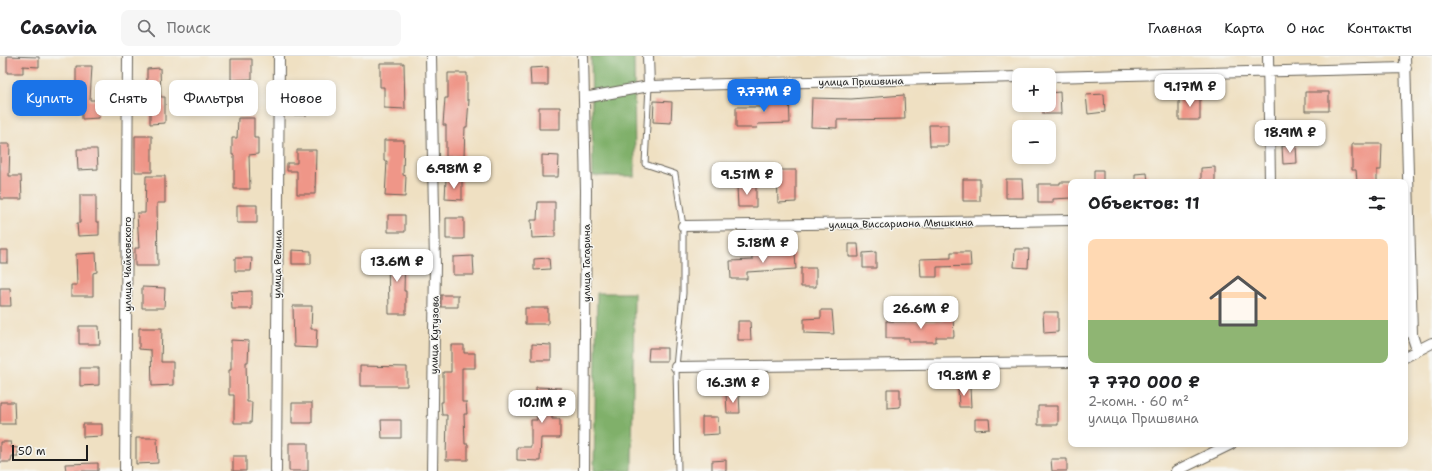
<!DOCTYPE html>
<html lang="ru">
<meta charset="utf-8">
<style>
body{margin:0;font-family:"Shantell Sans",sans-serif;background:#f6f6f6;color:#202124;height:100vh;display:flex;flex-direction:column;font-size:15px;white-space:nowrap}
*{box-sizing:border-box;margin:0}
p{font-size:13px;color:#757577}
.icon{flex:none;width:22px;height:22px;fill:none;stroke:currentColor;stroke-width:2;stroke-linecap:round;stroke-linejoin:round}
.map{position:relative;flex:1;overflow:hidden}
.details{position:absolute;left:1068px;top:123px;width:340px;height:268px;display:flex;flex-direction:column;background:#fff;border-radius:8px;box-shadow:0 2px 6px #0003}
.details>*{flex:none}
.guide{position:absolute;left:12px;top:24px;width:380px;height:36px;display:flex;gap:8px}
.tools{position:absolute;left:1012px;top:12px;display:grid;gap:8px}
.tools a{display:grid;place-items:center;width:44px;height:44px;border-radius:8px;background:#fff;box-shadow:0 2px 6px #0003;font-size:20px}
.scale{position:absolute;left:12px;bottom:10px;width:76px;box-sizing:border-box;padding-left:4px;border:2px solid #1c1c1c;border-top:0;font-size:11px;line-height:14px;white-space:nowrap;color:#1c1c1c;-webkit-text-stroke:3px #f6f6f2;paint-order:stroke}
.price{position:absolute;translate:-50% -34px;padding:0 9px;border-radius:8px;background:#fff;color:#222;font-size:13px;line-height:26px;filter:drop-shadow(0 1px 2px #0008)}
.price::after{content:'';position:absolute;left:50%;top:24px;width:12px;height:9px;margin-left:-6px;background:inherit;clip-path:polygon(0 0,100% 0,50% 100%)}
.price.active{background:#1a73e8;color:#fff}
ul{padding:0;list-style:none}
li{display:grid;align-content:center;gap:8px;height:212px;padding:0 20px}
li span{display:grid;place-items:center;height:124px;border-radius:8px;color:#555}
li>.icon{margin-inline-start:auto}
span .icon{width:72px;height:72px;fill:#fffc;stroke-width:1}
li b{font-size:17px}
h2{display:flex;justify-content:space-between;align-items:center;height:48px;padding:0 20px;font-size:17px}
.chip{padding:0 14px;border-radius:8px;background:#fff;box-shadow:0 2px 6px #0003;font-size:14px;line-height:36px}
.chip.active{background:#1a73e8;color:#fff}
header{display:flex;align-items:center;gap:24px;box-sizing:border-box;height:56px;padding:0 20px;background:#fff;border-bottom:1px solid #e0e0e0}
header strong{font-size:19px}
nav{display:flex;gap:22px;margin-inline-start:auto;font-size:14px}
.search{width:280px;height:36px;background:#f6f6f6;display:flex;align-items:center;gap:10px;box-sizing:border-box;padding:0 14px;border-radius:8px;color:#757577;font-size:15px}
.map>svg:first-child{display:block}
.forest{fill:#80b06a;stroke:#4e6643}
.building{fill:#ef9688}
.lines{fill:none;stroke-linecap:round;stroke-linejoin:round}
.lane-casing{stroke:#666156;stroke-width:7}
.street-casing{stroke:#666156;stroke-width:12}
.lane{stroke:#fff;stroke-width:5}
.street{stroke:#fff;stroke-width:10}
.labels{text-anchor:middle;stroke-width:3;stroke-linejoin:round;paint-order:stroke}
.street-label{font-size:10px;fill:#1c1c1c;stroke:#f6f6f2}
</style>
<header>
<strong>Casavia</strong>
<div class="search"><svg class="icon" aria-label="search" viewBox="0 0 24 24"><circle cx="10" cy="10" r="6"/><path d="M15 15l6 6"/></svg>Поиск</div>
<nav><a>Главная</a><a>Карта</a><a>О нас</a><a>Контакты</a></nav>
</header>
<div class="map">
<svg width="1432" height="415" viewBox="0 0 1432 415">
<rect width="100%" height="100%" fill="#f6f6f2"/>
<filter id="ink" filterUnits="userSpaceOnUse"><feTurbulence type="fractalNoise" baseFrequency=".025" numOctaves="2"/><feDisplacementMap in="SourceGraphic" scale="8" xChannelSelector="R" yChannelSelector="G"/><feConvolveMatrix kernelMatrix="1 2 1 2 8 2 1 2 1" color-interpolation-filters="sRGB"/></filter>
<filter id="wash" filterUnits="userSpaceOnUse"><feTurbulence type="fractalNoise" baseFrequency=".012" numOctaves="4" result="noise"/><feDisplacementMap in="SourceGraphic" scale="16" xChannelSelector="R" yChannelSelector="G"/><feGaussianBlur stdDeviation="0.9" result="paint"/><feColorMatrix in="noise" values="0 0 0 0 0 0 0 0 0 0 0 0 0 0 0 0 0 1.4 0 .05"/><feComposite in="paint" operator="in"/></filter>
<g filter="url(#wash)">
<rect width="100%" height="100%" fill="#efe0c2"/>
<path class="forest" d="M591 0H634L635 120H593Z
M597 237H634L632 415H594Z"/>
<g id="blocks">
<path class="building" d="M7 0 39 1V11L23 10V17H7Z
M231 3H252V23L231 24Z
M380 7H404L405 53 384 52V31H380Z
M76 10H92L90 44H99V62L82 63 81 29H76Z
M548 11V29H531L530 12Z
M160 12 161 41H165V67L150 68V35H147V13Z
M448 17H467V44H469L467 71H465L464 101H446V69H443L445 42H448Z
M1060 36 1061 58H1043V49H1049V37Z
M1305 36H1329V55H1305Z
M1104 38 1105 56 1088 58 1086 39Z
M904 39 905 63 837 64V72L811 71 812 42 851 43Z
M1200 39V64H1179V40Z
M789 40 790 67 758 68 757 72H736V51H766V41Z
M289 44H307V59H289Z
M654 45 672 46 671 67 653 66Z
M539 51H560V73H539Z
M238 62H254V82H258V98L249 99 250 133H234V99H232V82H237Z
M929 69H948V90H930Z
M135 80H152V116H135Z
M384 84H404L403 119 406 120 405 141 385 140 387 105H384Z
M0 88H10L9 120H21L22 143H0Z
M1352 88H1382L1381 114H1377V126H1357L1356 114H1352Z
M1296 89 1297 107 1283 108 1282 90Z
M77 93H97L98 113 78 114Z
M297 94H316L315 138H297V115H287V107H297Z
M542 99 559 100 558 121H542Z
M1215 111V126H1201V112Z
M777 114H796V146L778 147Z
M1094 114H1103V126H1094Z
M1147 117 1148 126H1135V118Z
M146 120H165V147H157L158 210H135V192H139L137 157H145Z
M446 123 462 124V144L445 143Z
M963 123H980V145H963Z
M1006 123H1022L1023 142H1006Z
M1060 126H1071V142L1053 143V147H1038V128H1060Z
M756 129V151H738L737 130Z
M80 139H96V166H99V179L78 180 77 167H80Z
M538 146H555V181L532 182 531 164H537Z
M237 149H257V167H237Z
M388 159H405V176H388Z
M446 162H464V183H446Z
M849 188H858L859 201H849Z
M1015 193H1029L1028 212 1014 211Z
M0 194H8V207H0Z
M292 194 311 195V208H292Z
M388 196H405L404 235H406V258H389Z
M876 196V212H863V197Z
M951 196H970L971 210 937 211V221H921L920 203 951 202Z
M96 197 97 216 93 217V240H71V229H77L76 198Z
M795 197 796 213 747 216V223H731L730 205 752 204V198Z
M473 200 474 219H453V201Z
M235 202H252L251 215H235Z
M549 202 550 213 534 214V203Z
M801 212H816V231H801Z
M142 231 165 232 164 252H142Z
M0 232H10L11 250H0Z
M252 235V253H232L231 236Z
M441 239H458V251H441Z
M293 250H312L311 273H317L316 292 294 291Z
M525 252H548V268H525Z
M821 254H832L834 278 804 277V263L821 262Z
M1043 256H1058V276L1044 277Z
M942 260H953L954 281H936V286H909V282H886V265H942Z
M738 265H750L751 284H738Z
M79 270H99L100 288H79Z
M139 272H162L161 306H173V329L152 330 151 294 139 293Z
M231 284 249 285 248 306H246L247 346H252L251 367H234V339H229V314H231Z
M532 288 551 289V304H532Z
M451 289H464V297H475V312H462V346H466L467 358H464L465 388H468V404H446L447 359H442L441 346H443V316H451Z
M649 292H667V305H648Z
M360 310 407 311V330H360Z
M80 312H99V329L80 330Z
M536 331 561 332 560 347H552V363H560V382H541L540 405 517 404V391H531V364H537Z
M958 331H970L971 351H959Z
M887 333H900V351L887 352Z
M726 338H739L740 357H727Z
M0 346H14L15 368H0Z
M292 347H312V367H292Z
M1038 350H1058V369H1038Z
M702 361H718L719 378 702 379Z
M975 363H989L990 373 975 374Z
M381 364H401V382H382Z
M83 368H102V380L83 381Z
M136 382H157L158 407 136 408Z
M0 386H11L10 391 18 392V400H12L11 406H0Z
M289 387H308V415H289Z
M233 400H246V415H233Z
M1051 403H1067V415H1052Z
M726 404V415H712V405Z
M98 407V415H66L65 408Z"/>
</g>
</g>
<g filter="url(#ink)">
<use href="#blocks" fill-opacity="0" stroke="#666156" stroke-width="1"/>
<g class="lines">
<defs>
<path id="lane" d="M649 30 645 108 675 118 683 170V237L676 311 678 415"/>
<path id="street" d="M431 0 435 208 432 415
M583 0 586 135 584 415
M648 0 649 30
M1268 0 1270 126
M1405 0 1412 279 1417 294
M1049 21 1406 12
M584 42 649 30 1019 21
M683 170 1071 164
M1405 301 1432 287
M676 311 1071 306
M125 415 128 0
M276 415 279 0
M1176 415 1231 388"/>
</defs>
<use href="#lane" class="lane-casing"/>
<use href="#street" class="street-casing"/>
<use href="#lane" class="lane"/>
<use href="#street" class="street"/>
</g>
</g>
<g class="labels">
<g class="street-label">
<text transform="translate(861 25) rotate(-1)" y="4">улица Пришвина</text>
<text transform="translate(901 167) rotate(-1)" y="4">улица Виссариона Мышкина</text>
<text transform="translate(586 207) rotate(-90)" y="4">улица Гагарина</text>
<text transform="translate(127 208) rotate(-90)" y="4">улица Чайковского</text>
<text transform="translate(277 208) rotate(-89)" y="4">улица Репина</text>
<text transform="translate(434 279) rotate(-89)" y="4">улица Кутузова</text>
</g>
</g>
</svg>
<div class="tools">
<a>+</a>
<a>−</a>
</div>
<div class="scale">50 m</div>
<b class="price" style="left:1190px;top:52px">9.17M ₽</b>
<b class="price active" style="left:764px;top:57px">7.77M ₽</b>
<b class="price" style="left:1290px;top:98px">18.9M ₽</b>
<b class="price" style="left:454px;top:134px">6.98M ₽</b>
<b class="price" style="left:747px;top:140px">9.51M ₽</b>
<b class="price" style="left:763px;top:208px">5.18M ₽</b>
<b class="price" style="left:397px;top:227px">13.6M ₽</b>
<b class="price" style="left:921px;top:274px">26.6M ₽</b>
<b class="price" style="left:964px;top:341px">19.8M ₽</b>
<b class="price" style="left:733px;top:348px">16.3M ₽</b>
<b class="price" style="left:542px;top:368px">10.1M ₽</b>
<div class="guide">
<a class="chip active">Купить</a>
<a class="chip">Снять</a>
<a class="chip">Фильтры</a>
<a class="chip">Новое</a>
</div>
<section class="details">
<h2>Объектов: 11<svg class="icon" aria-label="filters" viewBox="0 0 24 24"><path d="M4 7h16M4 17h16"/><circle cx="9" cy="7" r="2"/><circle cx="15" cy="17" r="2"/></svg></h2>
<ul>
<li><span style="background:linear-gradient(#ffd9b3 65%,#8fb573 0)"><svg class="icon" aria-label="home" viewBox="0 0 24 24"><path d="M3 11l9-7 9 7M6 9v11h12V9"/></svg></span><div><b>7 770 000 ₽</b><p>2-комн. · 60 m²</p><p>улица Пришвина</p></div></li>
</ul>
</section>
</div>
